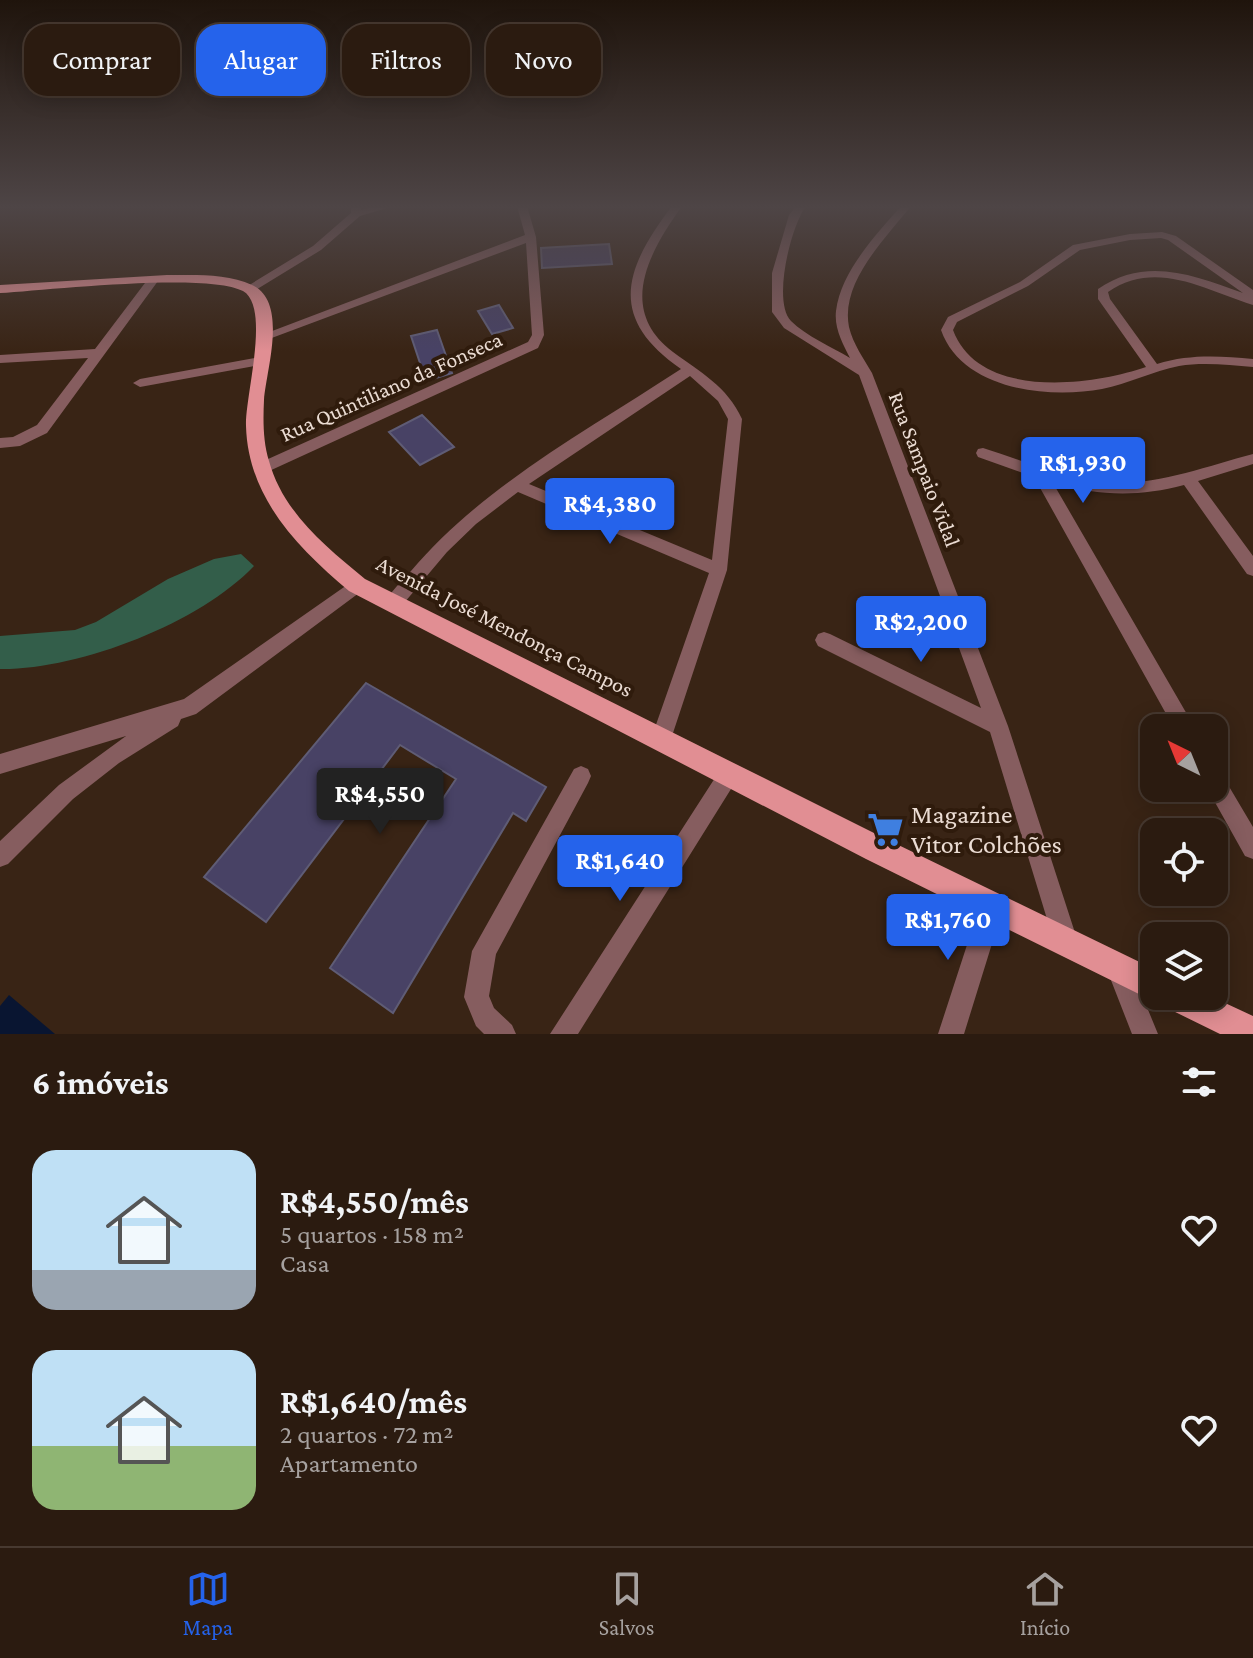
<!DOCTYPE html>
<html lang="pt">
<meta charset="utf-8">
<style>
body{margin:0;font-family:"Crimson Pro",serif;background:#332419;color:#f1f3f6;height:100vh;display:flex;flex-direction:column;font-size:30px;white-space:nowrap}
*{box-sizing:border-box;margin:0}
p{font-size:26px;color:#a6a19f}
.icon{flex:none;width:44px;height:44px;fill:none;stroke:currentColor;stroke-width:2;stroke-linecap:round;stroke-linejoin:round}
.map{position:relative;height:1034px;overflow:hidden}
.sheet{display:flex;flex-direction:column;background:#2b1b10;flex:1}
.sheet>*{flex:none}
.hud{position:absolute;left:24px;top:24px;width:800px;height:72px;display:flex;gap:16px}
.needle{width:52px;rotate:317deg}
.tools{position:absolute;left:1140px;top:714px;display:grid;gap:16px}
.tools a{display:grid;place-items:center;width:88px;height:88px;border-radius:16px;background:#2b1b10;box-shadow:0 4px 20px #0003,0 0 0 2px #473930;font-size:40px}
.price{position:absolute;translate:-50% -68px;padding:0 18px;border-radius:8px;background:#2563eb;color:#fff;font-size:26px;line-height:52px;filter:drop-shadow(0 2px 4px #0008)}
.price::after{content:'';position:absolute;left:50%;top:48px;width:24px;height:18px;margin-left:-12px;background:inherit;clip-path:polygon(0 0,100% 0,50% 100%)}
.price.active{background:#222;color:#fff}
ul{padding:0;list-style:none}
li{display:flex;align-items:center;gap:24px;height:200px;padding:0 32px}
li span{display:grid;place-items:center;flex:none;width:224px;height:160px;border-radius:24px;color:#555}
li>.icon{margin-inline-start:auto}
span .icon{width:96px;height:96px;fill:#fffc;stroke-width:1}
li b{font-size:34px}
h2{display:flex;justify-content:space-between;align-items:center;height:96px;padding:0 32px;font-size:34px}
.tag{padding:0 28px;border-radius:24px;background:#2b1b10;box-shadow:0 4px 20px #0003,0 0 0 2px #473930;font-size:28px;line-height:72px}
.tag.active{background:#2563eb;color:#fff}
.tab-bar{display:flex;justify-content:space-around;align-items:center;height:112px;border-top:2px solid #473930;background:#2b1b10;font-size:22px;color:#a6a19f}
.tab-bar a{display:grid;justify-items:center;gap:4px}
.tab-bar .active{color:#2563eb}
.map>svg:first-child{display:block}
.forest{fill:#335e4a}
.water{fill:#091531}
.building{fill:#484265;stroke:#5f5c75;stroke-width:2}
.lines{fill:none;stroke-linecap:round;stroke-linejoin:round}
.minor{fill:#865d5f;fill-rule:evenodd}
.major{fill:#e18e93;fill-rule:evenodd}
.labels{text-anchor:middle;stroke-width:8;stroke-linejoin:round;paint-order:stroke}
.street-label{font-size:22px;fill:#ebdcd3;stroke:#2f1b0c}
.near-poi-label{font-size:26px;fill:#ebdcd3;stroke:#2f1b0c;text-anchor:start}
</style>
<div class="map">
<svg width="1253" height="1034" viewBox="0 0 1253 1034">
<rect width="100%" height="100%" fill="#392415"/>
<path class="forest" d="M241 554 254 566C200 623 79 670 0 669V636L75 630 96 622 168 579 214 559Z"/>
<path class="water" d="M9 995 55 1034H0V1006Z"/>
<path class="building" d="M609 244 612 264 542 268 541 248Z
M499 305 513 328 492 334 478 311Z
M437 330 452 373 426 381 411 336Z
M422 415 454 447 420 465 389 432Z
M366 683 546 787 526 821 513 813 393 1013 330 968 456 779 400 745 266 922 204 877Z"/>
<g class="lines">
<path class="minor" d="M351 206H361V210L377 206H394L360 216 321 250 254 291H246V287L313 246 351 213Z
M517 206H527L536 237 544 335 538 348 267 472H257L254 468 257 464 528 342 532 335 526 243 269 339 265 340 259 336 525 235Z
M672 206H682C650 251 616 309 673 352 700 372 727 386 742 419L727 570 671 739 668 746 661 749 654 746 651 739 709 573 518 492 476 524 447 552 399 609 393 612 387 609 384 604C390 592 402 581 411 571 484 485 588 430 681 369 607 318 624 269 672 206ZM690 376 718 401 728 419 712 560 529 484Z
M796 206H806C791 226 772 301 791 321 806 336 832 347 850 358 843 344 834 328 836 311 841 271 876 235 901 206H911C886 238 840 282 849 327 853 344 864 359 872 373L1008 726 1078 942 1074 950 1066 954 1058 950 1054 942 990 732 818 646 815 640 818 634 824 632 830 634 981 708 859 375 784 328 772 312V273L789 215Z
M1162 232 1176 236 1253 290V305C1204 290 1157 259 1108 292L1110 299 1157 364C1189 354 1220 356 1253 359V367C1229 365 1203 362 1179 366 1153 371 1128 384 1102 389 1048 399 962 390 941 330L948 317 1020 282 1073 245 1130 234ZM1161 238 1168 240 1243 293C1193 275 1146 256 1098 289V299L1146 367C1091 386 979 400 953 330L957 322 1028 286 1080 250 1130 240Z
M152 278 158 281 47 433 20 446 0 448V438L13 437 37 425 88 358 0 363V355L95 349 148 279Z
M260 357 265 358V364L140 387 133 383 140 379Z
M983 448C1019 459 1052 474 1089 481 1146 490 1200 468 1253 454V464L1198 481 1253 556V576L1247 574 1184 485C1139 497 1099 496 1053 483L1195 728H1174L1034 477 978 457 976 453 978 449Z
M357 578 363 580 366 585 363 590 196 714 181 719 178 726 119 763 73 799 8 864 0 867V841L59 785 126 736 0 774V754L184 699Z
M729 764 736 767 739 774 736 781 578 1034H550L722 767Z
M581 766 588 769 591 776 588 783 496 954 489 996 494 1008 512 1025 516 1034H484L476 1026 464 997 472 951 574 769Z
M1214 770 1221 773 1253 827V859L1245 856 1207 788H1214Z
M992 893 1000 897 1004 905 964 1034H938L980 905 984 897Z
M1119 958 1128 961 1158 1034H1132L1107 970 1110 961Z"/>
<path class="major" d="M167 275C194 275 227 273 252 285 289 302 266 370 264 400 263 420 263 442 269 461 283 512 325 546 365 579L886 839 1154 969V996H1210L1253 1016V1034H1220L1165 1007 1161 998 1154 1000 1143 996 866 859 349 591C298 548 248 498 246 426 245 396 271 307 243 291 207 272 48 290 0 293V285Z"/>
</g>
<linearGradient id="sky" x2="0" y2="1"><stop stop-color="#1f140c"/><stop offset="0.59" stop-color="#4e4546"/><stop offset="1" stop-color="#4e4546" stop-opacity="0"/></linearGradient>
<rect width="1253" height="351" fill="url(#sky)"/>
<defs>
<symbol id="supermarket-bare" viewBox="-9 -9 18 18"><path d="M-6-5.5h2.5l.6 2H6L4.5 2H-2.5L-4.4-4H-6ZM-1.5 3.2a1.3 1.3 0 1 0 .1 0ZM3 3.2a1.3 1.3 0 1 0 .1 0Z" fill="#3f7fe0" stroke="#2f1b0c" stroke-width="2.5" paint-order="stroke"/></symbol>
</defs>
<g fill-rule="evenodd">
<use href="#supermarket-bare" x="860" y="804" width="51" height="51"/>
</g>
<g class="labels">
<g class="street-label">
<text transform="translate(391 386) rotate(-24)" y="8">Rua Quintiliano da Fonseca</text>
<text transform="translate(925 469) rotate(69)" y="8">Rua Sampaio Vidal</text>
<text transform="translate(505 626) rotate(27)" y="8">Avenida José Mendonça Campos</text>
</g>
<g class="near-poi-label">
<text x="911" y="823">Magazine<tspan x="911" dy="30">Vitor Colchões</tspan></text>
</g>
</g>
</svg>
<div class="tools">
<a><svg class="needle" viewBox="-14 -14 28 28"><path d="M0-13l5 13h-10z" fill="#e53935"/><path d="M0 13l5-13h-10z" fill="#a6a19f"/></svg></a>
<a><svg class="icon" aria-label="locate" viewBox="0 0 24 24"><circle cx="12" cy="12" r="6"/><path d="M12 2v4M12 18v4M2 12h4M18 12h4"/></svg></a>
<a><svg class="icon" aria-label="layers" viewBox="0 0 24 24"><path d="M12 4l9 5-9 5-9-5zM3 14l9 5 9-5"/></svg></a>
</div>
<b class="price" style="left:1083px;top:505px">R$1,930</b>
<b class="price" style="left:610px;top:546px">R$4,380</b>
<b class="price" style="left:921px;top:664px">R$2,200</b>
<b class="price active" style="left:380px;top:836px">R$4,550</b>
<b class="price" style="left:620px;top:903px">R$1,640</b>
<b class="price" style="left:948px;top:962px">R$1,760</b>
<div class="hud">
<a class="tag">Comprar</a>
<a class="tag active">Alugar</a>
<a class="tag">Filtros</a>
<a class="tag">Novo</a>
</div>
</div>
<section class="sheet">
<h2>6 imóveis<svg class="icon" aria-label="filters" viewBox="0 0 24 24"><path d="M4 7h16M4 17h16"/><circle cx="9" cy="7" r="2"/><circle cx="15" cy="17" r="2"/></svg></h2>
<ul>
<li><span style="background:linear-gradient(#bfe0f5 75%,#9aa5b1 0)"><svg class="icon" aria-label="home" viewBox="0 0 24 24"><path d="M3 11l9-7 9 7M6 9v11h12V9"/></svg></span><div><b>R$4,550/mês</b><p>5 quartos · 158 m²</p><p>Casa</p></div><svg class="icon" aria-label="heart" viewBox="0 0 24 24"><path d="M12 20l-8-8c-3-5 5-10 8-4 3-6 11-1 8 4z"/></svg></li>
<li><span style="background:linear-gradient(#bfe0f5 60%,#8fb573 0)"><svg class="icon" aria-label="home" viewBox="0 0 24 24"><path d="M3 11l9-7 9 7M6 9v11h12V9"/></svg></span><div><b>R$1,640/mês</b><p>2 quartos · 72 m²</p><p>Apartamento</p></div><svg class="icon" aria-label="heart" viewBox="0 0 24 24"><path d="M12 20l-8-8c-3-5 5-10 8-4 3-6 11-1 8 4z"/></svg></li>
</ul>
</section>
<nav class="tab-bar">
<a class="active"><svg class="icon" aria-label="map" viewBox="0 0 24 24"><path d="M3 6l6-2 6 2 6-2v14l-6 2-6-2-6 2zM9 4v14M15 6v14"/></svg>Mapa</a>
<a><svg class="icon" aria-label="saved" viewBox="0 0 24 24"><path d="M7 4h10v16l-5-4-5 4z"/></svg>Salvos</a>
<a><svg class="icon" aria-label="home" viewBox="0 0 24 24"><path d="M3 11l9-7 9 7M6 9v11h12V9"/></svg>Início</a>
</nav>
